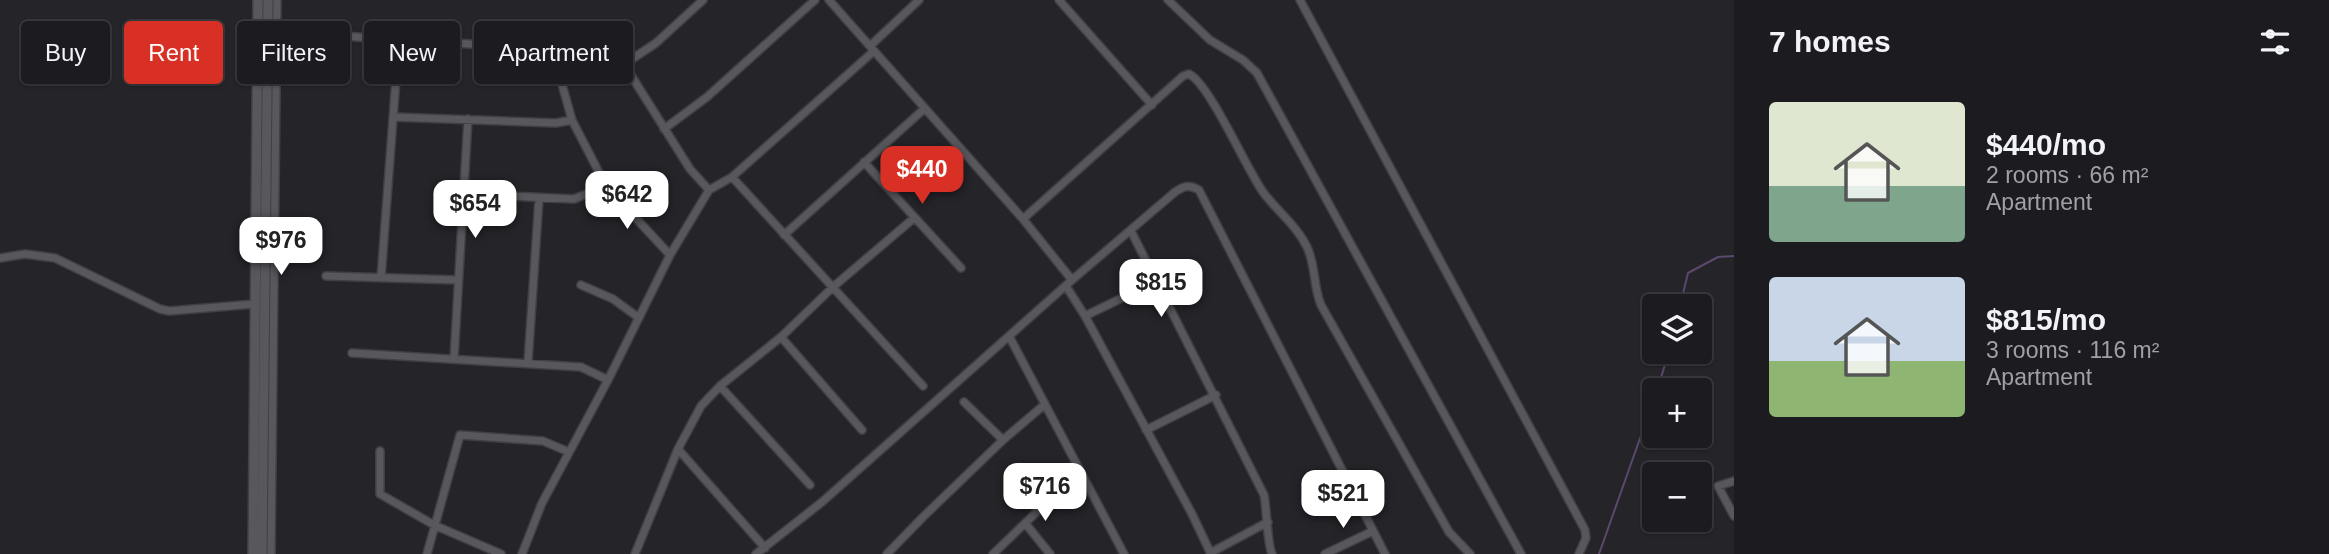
<!DOCTYPE html>
<meta charset="utf-8">
<style>
body{margin:0;font-family:Helvetica,sans-serif;background:#29282c;color:#f1f3f6;height:100vh;display:flex;flex-direction:column;font-size:26px;white-space:nowrap}
*{box-sizing:border-box;margin:0}
p{font-size:23px;color:#a0a1a4}
.icon{flex:none;width:38px;height:38px;fill:none;stroke:currentColor;stroke-width:2;stroke-linecap:round;stroke-linejoin:round}
.map{position:relative;flex:1;overflow:hidden}
.sheet{display:flex;flex-direction:column;background:#1c1b1f;width:595px}
.sheet>*{flex:none}
.top-card{position:absolute;left:21px;top:21px;width:665px;height:63px;display:flex;gap:14px}
.buttons{position:absolute;left:1642px;top:294px;display:grid;gap:14px}
.buttons a{display:grid;place-items:center;width:70px;height:70px;border-radius:7px;background:#1c1b1f;box-shadow:0 2px 5px #0004,0 0 0 2px #3a393d;font-size:35px}
.price{position:absolute;translate:-50% -60px;padding:0 16px;border-radius:14px;background:#fff;color:#222;font-size:23px;line-height:46px;filter:drop-shadow(0 2px 4px #0008)}
.price::after{content:'';position:absolute;left:50%;top:42px;width:21px;height:16px;margin-left:-10px;background:inherit;clip-path:polygon(0 0,100% 0,50% 100%)}
.price.current{background:#d93025;color:#fff}
ul{padding:0;list-style:none}
li{display:flex;align-items:center;gap:21px;height:175px;padding:0 35px}
li span{display:grid;place-items:center;flex:none;width:196px;height:140px;border-radius:7px;color:#555}
li>.icon{margin-inline-start:auto}
span .icon{width:84px;height:84px;fill:#fffc;stroke-width:1}
li b{font-size:30px}
h2{display:flex;justify-content:space-between;align-items:center;height:84px;padding:0 35px;font-size:30px}
.pill{padding:0 24px;border-radius:7px;background:#1c1b1f;box-shadow:0 2px 5px #0004,0 0 0 2px #3a393d;font-size:24px;line-height:63px}
.pill.current{background:#d93025;color:#fff}
main{display:flex;flex:1;min-height:0}
.map>svg:first-child{display:block}
.lines{fill:none;stroke-linecap:round;stroke-linejoin:round}
.stream{stroke:#5a486e;stroke-width:2}
.minor-casing{stroke:#413f43;stroke-width:10}
.tertiary-casing{stroke:#413f43;stroke-width:12}
.minor{stroke:#58575c;stroke-width:7}
.tertiary{stroke:#58575c;stroke-width:9}
</style>
<main>
<div class="map">
<svg width="1734" height="554" viewBox="0 0 1734 554">
<rect width="100%" height="100%" fill="#252429"/>
<g class="lines">
<path class="stream" d="M1680 306 1688 273 1718 257 1734 256
M1657 390 1669 352
M1599 554 1654 399"/>
<defs>
<path id="minor" d="M829 0 1023 219 1072 280
M1059 0 1152 105
M1168 0 1210 40 1243 60 1257 73 1521 554
M1300 0 1585 530 1586 538 1579 554
M277 32 552 49 597 38 612 45 690 169 709 190
M870 46 919 0
M552 49 572 120 606 186 670 255
M623 65 656 43 703 0
M393 117 556 123 572 120
M664 129 707 97 815 0
M864 162 961 268
M732 177 923 386
M463 194 574 199 606 186
M1023 219 1183 76 1189 74C1209 83 1246 168 1263 192 1277 211 1297 226 1307 247 1316 266 1313 286 1321 305L1449 532 1470 554
M1131 231 1264 495C1267 510 1267 543 1272 554
M784 235 924 109
M0 258 25 254 55 258 160 309 169 311 255 304
M326 276 458 280
M381 278 399 39
M581 285 613 299 639 318
M1066 286 1085 316 1192 514 1211 554
M1085 316 1157 281
M1009 336 1124 554
M781 337 862 430
M352 353 581 367 608 380
M454 359 468 119
M528 362 539 199
M720 386 810 485
M964 402 1003 440
M1146 430 1216 395
M678 449 765 548
M380 451V494L434 525 501 554
M1734 481 1718 486 1734 516
M1025 523 1050 554
M1210 553 1268 522
M271 554 277 0
M427 554 460 435 543 441 569 452
M522 554 542 503 608 380 670 255 709 190 732 177 874 51
M635 554 678 449 701 406 720 386 781 337 833 287 914 218
M756 554 822 502 1072 280 1175 192C1184 186 1189 184 1199 190L1385 554
M887 554 923 517 1003 440 1044 405
M993 554 1044 505 1082 475
M1325 554 1373 531"/>
<path id="tertiary" d="M253 554 258 0
M262 554 268 0"/>
</defs>
<use href="#minor" class="minor-casing"/>
<use href="#tertiary" class="tertiary-casing"/>
<use href="#minor" class="minor"/>
<use href="#tertiary" class="tertiary"/>
</g>
</svg>
<div class="buttons">
<a><svg class="icon" aria-label="layers" viewBox="0 0 24 24"><path d="M12 4l9 5-9 5-9-5zM3 14l9 5 9-5"/></svg></a>
<a>+</a>
<a>−</a>
</div>
<b class="price current" style="left:922px;top:206px">$440</b>
<b class="price" style="left:627px;top:231px">$642</b>
<b class="price" style="left:475px;top:240px">$654</b>
<b class="price" style="left:281px;top:277px">$976</b>
<b class="price" style="left:1161px;top:319px">$815</b>
<b class="price" style="left:1045px;top:523px">$716</b>
<b class="price" style="left:1343px;top:530px">$521</b>
<div class="top-card">
<a class="pill">Buy</a>
<a class="pill current">Rent</a>
<a class="pill">Filters</a>
<a class="pill">New</a>
<a class="pill">Apartment</a>
</div>
</div>
<section class="sheet">
<h2>7 homes<svg class="icon" aria-label="filters" viewBox="0 0 24 24"><path d="M4 7h16M4 17h16"/><circle cx="9" cy="7" r="2"/><circle cx="15" cy="17" r="2"/></svg></h2>
<ul>
<li><span style="background:linear-gradient(#dfe7d0 60%,#7fa58c 0)"><svg class="icon" aria-label="home" viewBox="0 0 24 24"><path d="M3 11l9-7 9 7M6 9v11h12V9"/></svg></span><div><b>$440/mo</b><p>2 rooms · 66 m²</p><p>Apartment</p></div></li>
<li><span style="background:linear-gradient(#c9d6e8 60%,#8fb573 0)"><svg class="icon" aria-label="home" viewBox="0 0 24 24"><path d="M3 11l9-7 9 7M6 9v11h12V9"/></svg></span><div><b>$815/mo</b><p>3 rooms · 116 m²</p><p>Apartment</p></div></li>
</ul>
</section>
</main>
